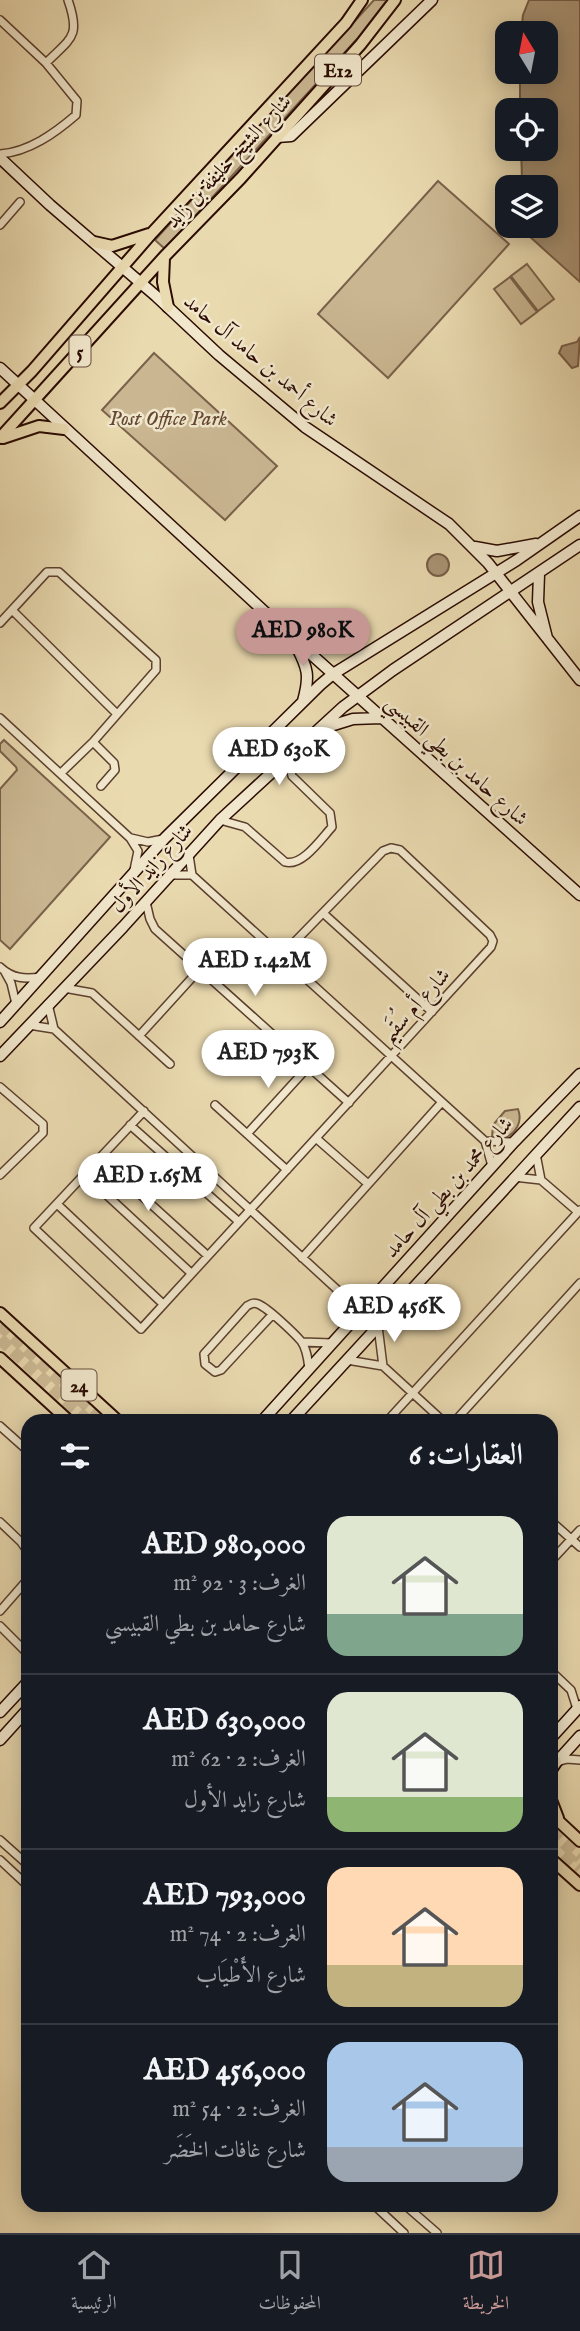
<!DOCTYPE html>
<html lang="ar">
<meta charset="utf-8">
<style>
body{margin:0;font-family:"IM FELL English",Amiri,serif;background:#20242c;color:#f1f3f6;direction:rtl;height:100vh;display:flex;flex-direction:column;font-size:26px;white-space:nowrap}
*{box-sizing:border-box;margin:0}
p{font-size:23px;color:#9ea1a6}
.icon{flex:none;width:38px;height:38px;fill:none;stroke:currentColor;stroke-width:2;stroke-linecap:round;stroke-linejoin:round}
.map{position:relative;flex:1;overflow:hidden;direction:ltr}
.drawer{position:absolute;left:21px;top:1414px;width:537px;height:798px;display:flex;flex-direction:column;background:#171b24;border-radius:21px;box-shadow:0 4px 18px #0003;direction:rtl}
.drawer>*{flex:none}
.needle{width:46px;rotate:350deg}
.tools{position:absolute;left:495px;top:21px;display:grid;gap:14px}
.tools a{display:grid;place-items:center;width:63px;height:63px;border-radius:14px;background:#171b24;box-shadow:0 4px 18px #0003;font-size:35px}
.price{position:absolute;translate:-50% -60px;padding:0 16px;border-radius:24px;background:#fff;color:#222;font-size:23px;line-height:46px;filter:drop-shadow(0 2px 4px #0008)}
.price::after{content:'';position:absolute;left:50%;top:42px;width:21px;height:16px;margin-left:-10px;background:inherit;clip-path:polygon(0 0,100% 0,50% 100%)}
.price.active{background:#c59692;color:#111}
ul{padding:0;list-style:none}
li{display:flex;align-items:center;gap:21px;height:175px;padding:0 35px}
li+li{border-top:2px solid #363941}
li span{display:grid;place-items:center;flex:none;width:196px;height:140px;border-radius:21px;color:#555}
li>.icon{margin-inline-start:auto}
span .icon{width:84px;height:84px;fill:#fffc;stroke-width:1}
li b{font-size:30px}
h2{display:flex;justify-content:space-between;align-items:center;height:84px;padding:0 35px;font-size:30px}
.tab-bar{display:flex;justify-content:space-around;align-items:center;height:98px;border-top:2px solid #363941;background:#171b24;font-size:19px;color:#9ea1a6}
.tab-bar a{display:grid;justify-items:center;gap:4px}
.tab-bar .active{color:#c59692}
.map>svg:first-child{display:block}
.green{fill:#cab792;stroke:#7a614a;stroke-width:2}
.water{fill:#a99475;stroke:#775d47;stroke-width:2}
.lines{fill:none;stroke-linecap:round;stroke-linejoin:round}
.highway-tunnel{stroke:#cdbb96;stroke-width:12;stroke-dasharray:12 6;stroke-linecap:butt}
.street-casing{stroke:#5b3f2e;stroke-width:10}
.secondary-casing{stroke:#2b0b02;stroke-width:13}
.primary-casing{stroke:#2b0b02;stroke-width:14}
.street{stroke:#f1e7cc;stroke-width:7}
.secondary{stroke:#f1e7cc;stroke-width:10}
.primary{stroke:#eadab0;stroke-width:10}
.labels{text-anchor:middle;stroke-width:5;stroke-linejoin:round;paint-order:stroke}
.shield{fill:#f1e7cc;stroke:#664d3f;stroke-width:2}
.shield-label{font-size:19px;font-weight:bold;fill:#2b0b02}
.street-label{font-size:21px;fill:#2b0b02;stroke:#f1e7cc}
.park-label{font-size:21px;font-style:italic;fill:#634734;stroke:#f1e7cc}
</style>
<div class="map">
<svg width="580" height="2233" viewBox="0 0 580 2233">
<rect width="100%" height="100%" fill="#eadab0"/>
<filter id="stains"><feTurbulence type="fractalNoise" baseFrequency=".00286" numOctaves="4"/><feColorMatrix values="0 0 0 0 .2 0 0 0 0 .09 0 0 0 0 .02 0 0 0 .5 -.17"/></filter>
<radialGradient id="worn" r=".72"><stop offset=".6" stop-color="#630" stop-opacity="0"/><stop offset="1" stop-color="#630" stop-opacity=".3"/></radialGradient>
<path class="green" d="M374 0H387L357 39 165 249 155 240Z
M438 181 509 244 388 378 318 314Z
M527 264 554 299 538 311 511 276Z
M510 277 537 312 521 324 494 289Z
M154 353 277 466 225 520 102 410Z
M4 740 110 837 10 949 0 940V789L17 770 16 767 0 751V744Z
M518 1109C523 1122 516 1133 504 1139L492 1137 493 1125 505 1111Z"/>
<path class="water" d="M529 0H580V282L518 226H546V187H521C523 179 521 159 521 149H546V110H520V72H546V33H521L523 15Z
M580 337 578 366 572 368 559 353 562 346 577 342Z
M427 565a11 11 0 1 1 22 0a11 11 0 1 1-22 0Z"/>
<g class="lines">
<path class="highway-tunnel" d="M0 1325 103 1421
M0 1339 88 1421
M551 1831 580 1858
M564 1854 580 1868"/>
<defs>
<path id="street" d="M0 20 46 63 77 101 76 115C55 133 29 152 0 154
M46 63C71 38 81 37 68 0
M0 225 20 202
M12 610 117 714
M0 623 47 572H59L156 660V670L93 742 61 773
M0 718 130 838 138 851 134 870
M93 742 114 763 115 770 101 786
M220 820 245 827 285 862C302 867 321 839 332 827L330 813 292 776 288 758
M131 838 148 842 163 839
M189 855 192 875 485 1141 492 1166
M169 875H192
M146 902 150 919 155 929 349 1103
M323 913 432 1012
M0 967C13 979 25 979 41 977
M5 972 11 983 16 1004
M64 988 92 993 170 1064
M48 1004 54 1029
M29 1025 54 1029 344 1296 370 1301
M139 1036 200 969
M0 1087 43 1124V1133L0 1175
M215 1105 287 1170
M144 1111 34 1228 141 1329 491 947 493 941 490 935 400 850 391 848 383 851 281 956
M130 1125 238 1221
M247 1134 309 1066
M317 1139 367 1183
M485 1141 513 1142
M536 1154 541 1180
M100 1158 208 1256
M85 1175 191 1273
M514 1177 541 1180 578 1212
M57 1204 163 1304
M302 1258 442 1102
M344 1296 352 1322
M272 1315 221 1370 215 1372 205 1364 204 1354 247 1306C251 1304 253 1302 258 1304 268 1308 294 1333 301 1341 307 1349 308 1360 309 1369
M378 1326 383 1366
M302 1342 332 1343
M347 1360 383 1366 443 1421
M387 1421 580 1210
M455 1421 580 1283
M0 1426 28 1451
M551 1521 580 1547
M0 1522 21 1542 28 1552
M551 1561 580 1530
M0 1611 28 1579
M0 1626 28 1654
M551 1671 571 1690 577 1709
M557 1762 567 1759 580 1760
M0 1840 28 1865
M0 1860 28 1886
M374 2205 404 2233
M405 2205 437 2233"/>
<path id="secondary" d="M277 137 291 136 432 0
M0 158 50 205 156 296 219 355 305 427 449 524 488 563 580 680
M0 368 293 638 580 895
M475 547 497 551 536 544
M539 574 538 602 547 638
M296 646C308 668 310 676 303 701
M324 728 353 719 381 718
M0 1022 165 838 320 685 333 674 517 560 580 516
M0 1056 123 927 220 820 343 707 393 670 580 545
M262 1421 514 1142 580 1074
M291 1421 580 1107
M0 1712 28 1682
M551 1738 580 1706
M0 1740 28 1709
M552 1767 580 1736"/>
<path id="primary" d="M94 242 112 246 149 234
M164 258 163 282 168 307
M0 403 32 371 152 233 346 23 362 0
M0 438 164 257 241 178 361 44 395 0
M3 438 39 426 64 429
M0 1313 118 1421
M0 1358 69 1421
M551 1770 556 1762
M551 1800 558 1818
M551 1814 580 1841
M551 1859 580 1885"/>
</defs>
<use href="#street" class="street-casing"/>
<use href="#secondary" class="secondary-casing"/>
<use href="#primary" class="primary-casing"/>
<use href="#street" class="street"/>
<use href="#secondary" class="secondary"/>
<use href="#primary" class="primary"/>
</g>
<g class="labels">
<g class="shield">
<rect x="315" y="54.5" width="46" height="31" rx="5"/>
<rect x="69.5" y="335.5" width="21" height="31" rx="5"/>
<rect x="61.5" y="1369.5" width="35" height="31" rx="5"/>
</g>
<g class="shield-label">
<text x="338" y="77">E12</text>
<text x="80" y="358">5</text>
<text x="79" y="1392">24</text>
</g>
<g class="street-label">
<text transform="translate(228 161) rotate(-47)" y="7">شارع الشيخ خليفة بن زايد</text>
<text transform="translate(261 360) rotate(40)" y="7">شارع أحمد بن حامد آل حامد</text>
<text transform="translate(457 760) rotate(42)" y="7">شارع حامد بن بطي القبيسي</text>
<text transform="translate(151 868) rotate(-48)" y="7">شارع زايد الأول</text>
<text transform="translate(415 1005) rotate(-48)" y="7">شارع أم سُقَيم</text>
<text transform="translate(448 1187) rotate(-48)" y="7">شارع محمد بن بطي آل حامد</text>
</g>
<g class="park-label">
<text x="168" y="425">Post Office Park</text>
</g>
</g>
<rect width="100%" height="100%" filter="url(#stains)"/>
<rect width="100%" height="100%" fill="url(#worn)"/>
</svg>
<div class="tools">
<a><svg class="needle" viewBox="-14 -14 28 28"><path d="M0-13l5 13h-10z" fill="#e53935"/><path d="M0 13l5-13h-10z" fill="#9ea1a6"/></svg></a>
<a><svg class="icon" aria-label="locate" viewBox="0 0 24 24"><circle cx="12" cy="12" r="6"/><path d="M12 2v4M12 18v4M2 12h4M18 12h4"/></svg></a>
<a><svg class="icon" aria-label="layers" viewBox="0 0 24 24"><path d="M12 4l9 5-9 5-9-5zM3 14l9 5 9-5"/></svg></a>
</div>
<b class="price active" style="left:303px;top:668px">AED 980K</b>
<b class="price" style="left:279px;top:787px">AED 630K</b>
<b class="price" style="left:255px;top:998px">AED 1.42M</b>
<b class="price" style="left:268px;top:1090px">AED 793K</b>
<b class="price" style="left:148px;top:1213px">AED 1.65M</b>
<b class="price" style="left:394px;top:1344px">AED 456K</b>
<section class="drawer">
<h2>العقارات: 6<svg class="icon" aria-label="filters" viewBox="0 0 24 24"><path d="M4 7h16M4 17h16"/><circle cx="9" cy="7" r="2"/><circle cx="15" cy="17" r="2"/></svg></h2>
<ul>
<li><span style="background:linear-gradient(#dfe7d0 70%,#7fa58c 0)"><svg class="icon" aria-label="home" viewBox="0 0 24 24"><path d="M3 11l9-7 9 7M6 9v11h12V9"/></svg></span><div><b>AED 980,000</b><p>الغرف: 3 · 92 m²</p><p>شارع حامد بن بطي القبيسي</p></div></li>
<li><span style="background:linear-gradient(#dfe7d0 75%,#8fb573 0)"><svg class="icon" aria-label="home" viewBox="0 0 24 24"><path d="M3 11l9-7 9 7M6 9v11h12V9"/></svg></span><div><b>AED 630,000</b><p>الغرف: 2 · 62 m²</p><p>شارع زايد الأول</p></div></li>
<li><span style="background:linear-gradient(#ffd9b3 70%,#c2b280 0)"><svg class="icon" aria-label="home" viewBox="0 0 24 24"><path d="M3 11l9-7 9 7M6 9v11h12V9"/></svg></span><div><b>AED 793,000</b><p>الغرف: 2 · 74 m²</p><p>شارع الأَطْيَاب</p></div></li>
<li><span style="background:linear-gradient(#a9c7e8 75%,#9aa5b1 0)"><svg class="icon" aria-label="home" viewBox="0 0 24 24"><path d="M3 11l9-7 9 7M6 9v11h12V9"/></svg></span><div><b>AED 456,000</b><p>الغرف: 2 · 54 m²</p><p>شارع غافات الخَضَر</p></div></li>
</ul>
</section>
</div>
<nav class="tab-bar">
<a class="active"><svg class="icon" aria-label="map" viewBox="0 0 24 24"><path d="M3 6l6-2 6 2 6-2v14l-6 2-6-2-6 2zM9 4v14M15 6v14"/></svg>الخريطة</a>
<a><svg class="icon" aria-label="saved" viewBox="0 0 24 24"><path d="M7 4h10v16l-5-4-5 4z"/></svg>المحفوظات</a>
<a><svg class="icon" aria-label="home" viewBox="0 0 24 24"><path d="M3 11l9-7 9 7M6 9v11h12V9"/></svg>الرئيسية</a>
</nav>
